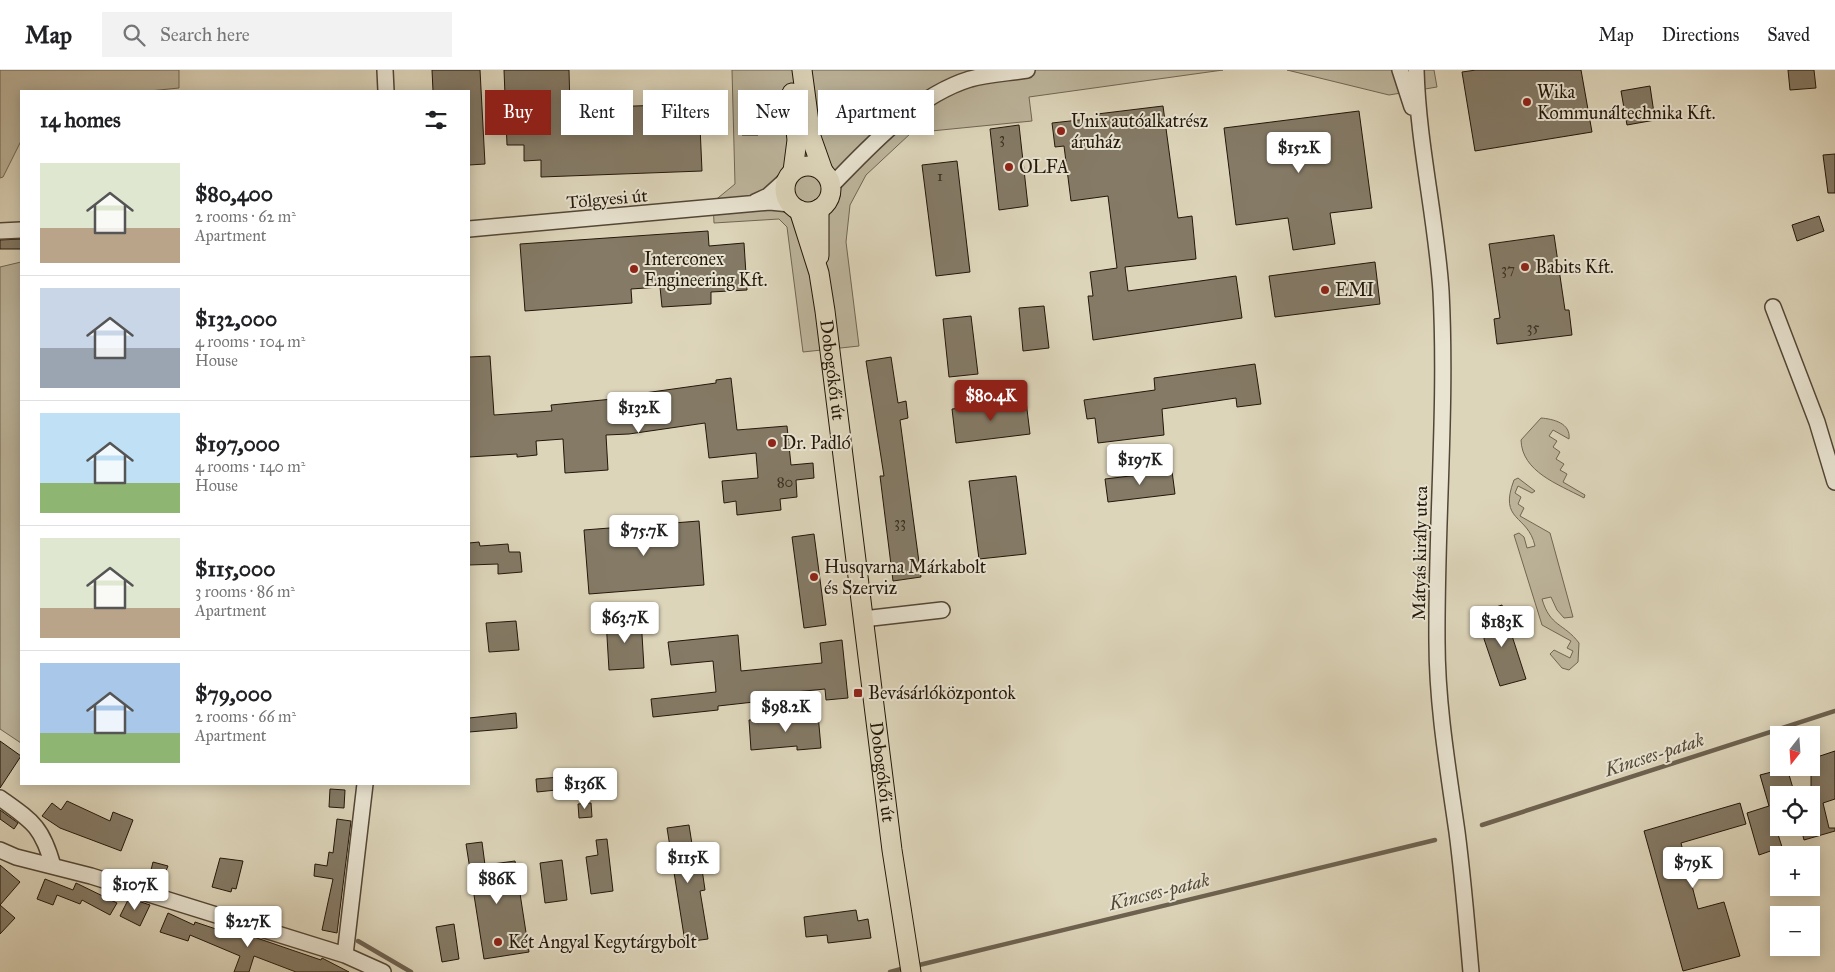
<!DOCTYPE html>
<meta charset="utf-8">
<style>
body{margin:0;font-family:"IM FELL Great Primer",serif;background:#f2f2f2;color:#202124;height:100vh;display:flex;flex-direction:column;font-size:19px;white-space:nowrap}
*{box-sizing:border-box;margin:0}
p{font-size:16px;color:#757577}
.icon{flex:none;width:28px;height:28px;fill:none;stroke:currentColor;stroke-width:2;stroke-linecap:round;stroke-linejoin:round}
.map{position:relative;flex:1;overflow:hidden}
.drawer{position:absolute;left:20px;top:20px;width:450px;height:695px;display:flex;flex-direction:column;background:#fff;border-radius:0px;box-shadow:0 2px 12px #0003}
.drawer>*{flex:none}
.hud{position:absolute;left:485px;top:20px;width:475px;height:45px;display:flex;gap:10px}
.needle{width:32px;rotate:197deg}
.controls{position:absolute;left:1770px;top:656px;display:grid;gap:10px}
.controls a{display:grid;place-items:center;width:50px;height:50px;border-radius:0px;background:#fff;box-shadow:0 2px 12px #0003;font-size:25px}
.price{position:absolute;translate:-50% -42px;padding:0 11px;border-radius:5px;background:#fff;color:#222;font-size:16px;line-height:32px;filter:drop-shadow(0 1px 2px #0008)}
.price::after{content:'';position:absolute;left:50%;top:30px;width:15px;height:11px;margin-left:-8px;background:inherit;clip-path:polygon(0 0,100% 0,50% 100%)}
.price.active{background:#8f2418;color:#fff}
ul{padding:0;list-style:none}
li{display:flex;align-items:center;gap:15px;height:125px;padding:0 20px}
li+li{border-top:1px solid #e0e0e0}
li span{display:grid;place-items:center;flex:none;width:140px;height:100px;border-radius:0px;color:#555}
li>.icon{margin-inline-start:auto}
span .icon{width:60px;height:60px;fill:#fffc;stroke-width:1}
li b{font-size:21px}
h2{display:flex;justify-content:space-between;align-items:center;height:60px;padding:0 20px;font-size:21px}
.pill{padding:0 18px;border-radius:0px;background:#fff;box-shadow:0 2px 12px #0003;font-size:18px;line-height:45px}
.pill.active{background:#8f2418;color:#fff}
header{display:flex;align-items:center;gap:30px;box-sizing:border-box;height:70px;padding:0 25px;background:#fff;border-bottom:1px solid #e0e0e0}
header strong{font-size:24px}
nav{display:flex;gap:28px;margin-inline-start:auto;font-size:18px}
.search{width:350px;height:45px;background:#f2f2f2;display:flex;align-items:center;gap:12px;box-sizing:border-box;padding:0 18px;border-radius:0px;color:#757577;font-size:19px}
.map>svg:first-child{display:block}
.green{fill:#bdb59c;stroke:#706653}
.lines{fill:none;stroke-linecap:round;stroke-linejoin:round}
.stream{stroke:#6d6250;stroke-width:4.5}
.building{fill:#847a66;stroke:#23170a}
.minor-casing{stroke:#524636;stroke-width:18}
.major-casing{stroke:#23170a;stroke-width:21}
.minor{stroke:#e9e4d2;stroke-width:15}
.major{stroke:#ddd5ba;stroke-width:19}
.poi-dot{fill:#8f2418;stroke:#e9e4d2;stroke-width:2}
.labels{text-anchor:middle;stroke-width:4;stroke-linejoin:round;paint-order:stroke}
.number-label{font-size:15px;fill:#3b3021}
.poi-label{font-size:18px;fill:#23170a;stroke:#e9e4d2;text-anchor:start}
.street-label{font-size:18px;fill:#23170a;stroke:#e9e4d2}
.water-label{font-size:19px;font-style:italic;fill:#544938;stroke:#e9e4d2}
</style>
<header>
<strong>Map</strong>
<div class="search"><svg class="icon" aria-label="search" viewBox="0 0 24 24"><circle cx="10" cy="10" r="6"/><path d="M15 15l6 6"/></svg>Search here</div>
<nav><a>Map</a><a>Directions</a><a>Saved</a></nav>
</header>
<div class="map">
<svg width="1835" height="902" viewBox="0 0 1835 902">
<rect width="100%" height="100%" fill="#ddd5ba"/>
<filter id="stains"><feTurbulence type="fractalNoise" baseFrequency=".004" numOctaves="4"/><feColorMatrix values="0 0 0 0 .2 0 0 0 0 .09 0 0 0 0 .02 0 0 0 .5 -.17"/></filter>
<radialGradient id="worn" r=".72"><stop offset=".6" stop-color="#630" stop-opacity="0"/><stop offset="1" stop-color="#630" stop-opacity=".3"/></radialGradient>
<path class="green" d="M0 0H179V18L149 21H21V71L3 107 0 108Z
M732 0H1223L1029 27 1032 51 911 63 866 105 850 135 846 172 859 276 803 282 787 157 779 149 714 153 713 132 735 114Z
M1287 0H1434L1437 17 1389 25Z
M21 192V673L0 659V197Z
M1541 348C1553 349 1571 353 1569 369L1553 360 1549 366 1557 371 1553 377 1560 382 1556 389 1564 394 1560 400 1567 404 1563 412 1585 425 1584 428C1558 414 1522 402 1521 370Z
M1518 408 1535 421 1532 423 1518 416 1515 423 1521 427 1518 434 1524 438 1520 446 1550 463 1573 547 1564 548 1557 540 1551 527 1542 529C1550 557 1564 553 1579 573L1578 592 1569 600 1562 598 1550 584 1554 580 1570 588 1573 581 1567 578 1571 571 1542 555 1514 465 1519 463 1524 467 1527 478 1535 476C1528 444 1498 452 1514 410Z"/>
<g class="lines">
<path class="stream" d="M1482 755 1835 641
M358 871 411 902
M915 896 1435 770
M890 902 905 898"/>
</g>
<path class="building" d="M432 0H480L485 94 469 95V21H433Z
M504 0H569L570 38 699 34 702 101 541 107V90L524 91V75H507Z
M1476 0H1581L1592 62 1475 81 1462 2Z
M1788 0H1814L1816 18 1790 20Z
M1650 16 1655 50 1627 55 1621 21Z
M742 36H758V65H742Z
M1163 36 1178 148 1192 146 1196 189 1125 197 1128 221 1236 206 1242 248 1093 270 1088 226H1093L1090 202 1117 198 1108 126 1071 131 1064 76 1055 77 1052 53 1097 48V44Z
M1359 41 1372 138 1330 143 1335 174 1293 180 1288 148 1236 155 1224 58Z
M1019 55 1028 136 999 140 990 59Z
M1835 84V123H1828L1823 85Z
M957 91 970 202 936 206 922 95Z
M1819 146 1824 161 1797 171 1792 155Z
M708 161 709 176 744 173 747 220 711 222V234L662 237 660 217 631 219 632 233 525 241 520 174Z
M1554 165 1565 240H1569L1572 265 1497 274 1494 249 1500 248 1489 174Z
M21 169V179H0V170Z
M1375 192 1380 234 1275 247 1269 206Z
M1044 236 1049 278 1023 281 1019 238Z
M971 246 978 304 949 307 943 249Z
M490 286 494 345 552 341 551 335 623 328V326L716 313V310L731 308 737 360 787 356 791 395 813 393 814 408 796 410 797 427 780 429 781 440 737 445 736 431 724 433 722 411 758 408 756 383 709 388 705 353 629 364 606 365 608 400 565 403 563 369 536 371 537 385 517 387V384L469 387V287Z
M891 287 898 333 906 331 908 348 900 350 921 507 893 511 880 406H884L866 291Z
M1255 294 1261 334 1237 337 1236 328 1162 339 1164 365 1098 373 1095 348 1087 349 1084 330 1155 320 1154 308Z
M1026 331 1030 364 956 373 952 339Z
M1172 401 1175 424 1108 432 1105 409Z
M1016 406 1026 484 979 489 969 411Z
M699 451 704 515 589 524 584 460Z
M814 464 826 555 804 558 792 467Z
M479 472 480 476 508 474 509 482H520L522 502 498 504V494L469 495V473Z
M1502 535 1526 609 1500 616 1484 569 1487 540Z
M641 548 644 598 609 600 606 550Z
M516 551 519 580 489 582 486 553Z
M738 565 741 601 822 593 820 573 842 570 848 628 826 630 825 619 754 626V632L718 636V640L653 647 651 629 716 622 713 591 671 595 668 572Z
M516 643 517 658 469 662V648Z
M818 644 821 678 797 680V676L751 680 749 650Z
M0 671 21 686 0 718Z
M1835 681V729L1823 733 1829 758H1835V761L1804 770 1801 758H1811V704H1813L1811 689Z
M1787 698 1795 725H1779V757L1776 758 1782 777 1759 785 1747 743 1769 736 1760 705Z
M584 705 585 717 537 722 536 709Z
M330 719 345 720 344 738 329 737Z
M67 731 110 751 113 742 133 750 121 781 60 758 42 746 52 733 61 740Z
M591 733 592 747 579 748 578 734Z
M1740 733 1746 754 1681 773 1698 839 1724 832 1740 886 1683 901 1644 761Z
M0 740 18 753 14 759 0 749Z
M337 749 351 751 337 863 322 860 333 809 314 806 315 794 327 796 329 782 333 783Z
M689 755 695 793 701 792 705 820 700 821 708 869 685 872 667 758Z
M607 769 613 821 591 824 586 787 598 785 596 770Z
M482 772 485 795 515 791 529 882 484 889 466 774Z
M220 788 243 791 236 819 232 818 231 822 212 817Z
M562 790 567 830 545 833 540 793Z
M153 792 168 796 163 808 150 804Z
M0 795 20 812 0 835 15 848 0 864Z
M45 809 73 820 76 813 117 833 110 845 82 830 80 834 57 825 53 835 37 829Z
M129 828 150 835 140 856 120 846Z
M856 840 858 851 868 849 871 868 828 873 827 865 806 867 804 847Z
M168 843 194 855 195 852 246 869 248 865 321 890 322 888 349 902H296L254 886 249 902H234L240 886 190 865 188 871 160 862Z
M454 854 459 889 442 892 436 857Z"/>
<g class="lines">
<defs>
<path id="minor" d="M385 0 386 21
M1400 0 1412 37
M1416 0C1418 74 1436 147 1441 221 1447 338 1436 455 1437 572 1437 635 1448 699 1457 762 1463 808 1467 855 1471 902
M831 116C870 76 915 26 970 9 988 4 1009 3 1027 0
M755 132 768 126 788 108
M469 159 770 132 790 134
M0 161 21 160
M1773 237 1817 352 1835 412
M863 549 942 540
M0 728C32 751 42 756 53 796
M0 780 16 787 91 806 345 885 383 902
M345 885 365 714"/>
<g id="major">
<path d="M802 0 811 67 823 101"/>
<path d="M792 23 797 70 793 101"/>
<circle cx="808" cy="119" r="23"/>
<path id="s1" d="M799 140 819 203 825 241 892 780 911 902"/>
<path d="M819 186V139"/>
</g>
</defs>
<use href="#minor" class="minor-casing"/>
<use href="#major" class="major-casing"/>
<use href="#minor" class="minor"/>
<use href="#major" class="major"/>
</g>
<g class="poi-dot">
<circle cx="1527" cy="32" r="5"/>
<circle cx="1061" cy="61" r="5"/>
<circle cx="1009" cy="97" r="5"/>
<circle cx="1525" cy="197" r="5"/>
<circle cx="634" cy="199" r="5"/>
<circle cx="1325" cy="220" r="5"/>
<circle cx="772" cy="373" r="5"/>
<circle cx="814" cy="507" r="5"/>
<rect x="853" y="618" width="10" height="10" rx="2.5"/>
<circle cx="498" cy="872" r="5"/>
</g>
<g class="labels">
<g class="number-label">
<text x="1002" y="73">3</text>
<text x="940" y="111">1</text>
<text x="1508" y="204">37</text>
<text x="1533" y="262">35</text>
<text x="785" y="417">80</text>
<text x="900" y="457">33</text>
</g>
<g class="poi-label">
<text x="1537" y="28">Wika<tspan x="1537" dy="21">Kommunáltechnika Kft.</tspan></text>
<text x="1071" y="57">Unix autóalkatrész<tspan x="1071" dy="21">áruház</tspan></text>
<text x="1019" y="103">OLFA</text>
<text x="644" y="195">Interconex<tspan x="644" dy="21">Engineering Kft.</tspan></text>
<text x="1535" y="203">Babits Kft.</text>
<text x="1335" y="226">EMI</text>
<text x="782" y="379">Dr. Padló</text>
<text x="824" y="503">Husqvarna Márkabolt<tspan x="824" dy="21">és Szerviz</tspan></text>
<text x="868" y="629">Bevásárlóközpontok</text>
<text x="508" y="878">Két Angyal Kegytárgybolt</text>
</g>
<g class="street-label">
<text transform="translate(607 129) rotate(-5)" y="6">Tölgyesi út</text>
<text dy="6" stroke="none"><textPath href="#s1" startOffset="164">Dobogókői út</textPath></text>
<text transform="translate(1420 483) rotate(-89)" y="6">Mátyás király utca</text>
<text dy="6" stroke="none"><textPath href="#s1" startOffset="569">Dobogókői út</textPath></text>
</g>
<g class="water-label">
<text transform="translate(1654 684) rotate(-18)" y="7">Kincses-patak</text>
<text transform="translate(1159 821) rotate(-14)" y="7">Kincses-patak</text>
</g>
</g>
<rect width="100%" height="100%" filter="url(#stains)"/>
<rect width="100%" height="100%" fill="url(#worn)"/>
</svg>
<div class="controls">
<a><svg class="needle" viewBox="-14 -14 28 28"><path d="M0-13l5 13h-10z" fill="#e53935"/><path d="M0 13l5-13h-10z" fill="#757577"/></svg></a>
<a><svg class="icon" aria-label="locate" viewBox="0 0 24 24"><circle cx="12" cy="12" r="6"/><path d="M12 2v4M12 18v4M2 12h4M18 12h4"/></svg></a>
<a>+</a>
<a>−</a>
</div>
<b class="price" style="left:1299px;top:104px">$152K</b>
<b class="price active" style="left:991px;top:352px">$80.4K</b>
<b class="price" style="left:639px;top:364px">$132K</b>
<b class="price" style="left:1140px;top:416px">$197K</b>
<b class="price" style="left:644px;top:487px">$75.7K</b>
<b class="price" style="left:625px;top:574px">$63.7K</b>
<b class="price" style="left:1502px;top:578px">$183K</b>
<b class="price" style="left:786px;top:663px">$98.2K</b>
<b class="price" style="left:585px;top:740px">$136K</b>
<b class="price" style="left:688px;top:814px">$115K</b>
<b class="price" style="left:1693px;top:819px">$79K</b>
<b class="price" style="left:497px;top:835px">$86K</b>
<b class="price" style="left:135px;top:841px">$107K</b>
<b class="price" style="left:248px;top:878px">$227K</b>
<div class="hud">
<a class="pill active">Buy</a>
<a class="pill">Rent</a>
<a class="pill">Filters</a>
<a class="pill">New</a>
<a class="pill">Apartment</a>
</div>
<section class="drawer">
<h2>14 homes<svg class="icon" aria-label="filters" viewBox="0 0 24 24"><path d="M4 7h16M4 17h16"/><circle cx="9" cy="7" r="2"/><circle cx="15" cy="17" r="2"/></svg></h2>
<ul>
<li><span style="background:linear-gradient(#dfe7d0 65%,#b9a48a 0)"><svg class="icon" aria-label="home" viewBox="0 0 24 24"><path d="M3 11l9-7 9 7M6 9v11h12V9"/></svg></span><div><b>$80,400</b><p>2 rooms · 62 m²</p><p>Apartment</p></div></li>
<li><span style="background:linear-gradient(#c9d6e8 60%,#9aa5b1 0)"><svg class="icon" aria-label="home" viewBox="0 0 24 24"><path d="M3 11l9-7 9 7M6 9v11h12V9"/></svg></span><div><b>$132,000</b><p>4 rooms · 104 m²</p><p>House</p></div></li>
<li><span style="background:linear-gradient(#bfe0f5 70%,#8fb573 0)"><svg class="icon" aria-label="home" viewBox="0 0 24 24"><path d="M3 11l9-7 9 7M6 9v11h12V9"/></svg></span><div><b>$197,000</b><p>4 rooms · 140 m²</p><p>House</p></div></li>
<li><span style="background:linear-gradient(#dfe7d0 70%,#b9a48a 0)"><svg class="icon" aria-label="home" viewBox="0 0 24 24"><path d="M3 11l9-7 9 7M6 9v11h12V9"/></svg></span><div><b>$115,000</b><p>3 rooms · 86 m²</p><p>Apartment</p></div></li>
<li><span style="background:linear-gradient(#a9c7e8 70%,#8fb573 0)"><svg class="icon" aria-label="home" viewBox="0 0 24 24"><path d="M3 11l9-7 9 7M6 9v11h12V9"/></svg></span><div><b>$79,000</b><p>2 rooms · 66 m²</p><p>Apartment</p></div></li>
</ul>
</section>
</div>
